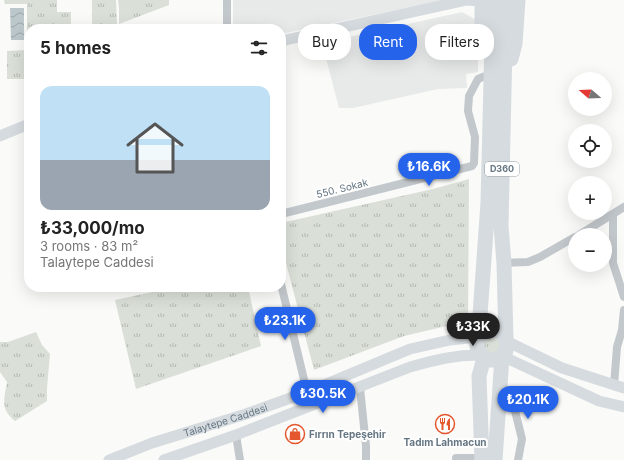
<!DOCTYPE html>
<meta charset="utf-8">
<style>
body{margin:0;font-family:Inter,sans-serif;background:#f6f6f6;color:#222;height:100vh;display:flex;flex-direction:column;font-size:15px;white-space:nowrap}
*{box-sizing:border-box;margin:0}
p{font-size:13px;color:#767676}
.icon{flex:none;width:22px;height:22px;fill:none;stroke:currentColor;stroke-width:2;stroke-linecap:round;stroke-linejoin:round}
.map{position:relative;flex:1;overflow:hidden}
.drawer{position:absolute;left:24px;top:24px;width:262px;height:268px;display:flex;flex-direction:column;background:#fff;border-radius:16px;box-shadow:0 4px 16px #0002}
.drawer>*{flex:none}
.hud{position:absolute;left:298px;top:24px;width:266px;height:36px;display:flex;gap:8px}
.needle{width:26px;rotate:289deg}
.fabs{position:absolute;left:568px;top:72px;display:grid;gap:8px}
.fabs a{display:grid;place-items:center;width:44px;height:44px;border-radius:50%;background:#fff;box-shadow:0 4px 16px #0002;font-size:20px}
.price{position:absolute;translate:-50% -34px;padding:0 9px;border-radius:14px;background:#2563eb;color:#fff;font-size:13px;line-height:26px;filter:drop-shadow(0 1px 2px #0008)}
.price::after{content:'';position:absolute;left:50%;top:24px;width:12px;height:9px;margin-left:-6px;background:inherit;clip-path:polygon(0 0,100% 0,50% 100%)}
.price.active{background:#222;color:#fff}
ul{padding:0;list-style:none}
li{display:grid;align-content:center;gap:8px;height:212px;padding:0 16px}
li span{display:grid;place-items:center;height:124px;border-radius:12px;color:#555}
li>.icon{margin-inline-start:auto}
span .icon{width:72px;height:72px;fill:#fffc;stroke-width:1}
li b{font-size:17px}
h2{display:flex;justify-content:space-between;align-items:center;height:48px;padding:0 16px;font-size:17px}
.chip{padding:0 14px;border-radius:16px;background:#fff;box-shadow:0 4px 16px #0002;font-size:14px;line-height:36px}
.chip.active{background:#2563eb;color:#fff}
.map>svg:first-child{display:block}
.built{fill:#e8e9e9}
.grass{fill:url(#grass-tufts)}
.park{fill:#dadfd7}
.water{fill:url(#water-waves)}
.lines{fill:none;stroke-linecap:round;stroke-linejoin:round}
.street{stroke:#c3c8cc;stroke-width:8}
.secondary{stroke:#d6dbdf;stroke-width:11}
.highway{stroke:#d6dbdf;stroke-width:15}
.labels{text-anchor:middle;stroke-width:4;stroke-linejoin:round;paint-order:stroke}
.shield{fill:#fff;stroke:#939fa8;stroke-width:1}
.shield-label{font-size:9px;font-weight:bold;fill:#657683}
.street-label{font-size:10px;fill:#657683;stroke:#fff}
.poi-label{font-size:10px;font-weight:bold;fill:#657683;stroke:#fff;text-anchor:start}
</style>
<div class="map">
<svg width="624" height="460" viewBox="0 0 624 460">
<defs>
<pattern id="grass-tufts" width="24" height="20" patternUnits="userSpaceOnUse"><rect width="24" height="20" fill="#dadfd7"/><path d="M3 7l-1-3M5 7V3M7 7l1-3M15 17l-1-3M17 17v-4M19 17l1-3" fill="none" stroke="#b4b9b4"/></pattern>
<pattern id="water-waves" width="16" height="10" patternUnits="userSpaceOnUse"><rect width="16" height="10" fill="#bbc7cb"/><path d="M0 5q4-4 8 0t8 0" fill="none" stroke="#9ca6aa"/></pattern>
</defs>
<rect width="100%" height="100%" fill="#fafaf8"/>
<path class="built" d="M233 0H444L281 34V29H233Z
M462 12 478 21V72L466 74 467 88 438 89 353 108H339L322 43Z"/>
<path class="grass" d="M4 0H57V12H71V29H29V82L28 79H7V51L27 50V4H5Z
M92 0H116L117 25 107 29H92Z
M130 0H169V5L119 24V8H130Z
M469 179 468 321 404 336 314 370 281 244V223L433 189Z
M176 287H248L261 346 136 389 115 300Z
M36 332 42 345 50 354 47 388V401L15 421C0 409 4 400 7 382L0 372V342H8Z
M484 346a8 8 0 1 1 16 0a8 8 0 1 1-16 0Z"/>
<path class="park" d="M118 0H130V8H119Z"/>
<path class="water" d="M10 8H24V40H11Z"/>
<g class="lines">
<path class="street" d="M227 29V0
M281 214 472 166 474 163 475 137 468 111 469 96 478 79 488 75
M613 214V263L624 297
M579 235 624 207
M504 263 528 262 540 257 575 237
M281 284 307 392
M614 385 617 347 622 330 624 310
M360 388 366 446V460
M499 406 514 407 522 439 518 460
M236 435 240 460
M456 460V458H482"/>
<g class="secondary">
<path d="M281 41 467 0 482 1"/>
<path d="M0 136 29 124"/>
<path d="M506 341 562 368 624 388"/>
<path d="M502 356 599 401 624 407"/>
<path id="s1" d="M109 460 152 443 246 414 307 392 410 349 450 340 478 337"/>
<path d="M164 460 236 435 410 367C435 360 454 355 480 355"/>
</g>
<path class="highway" d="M482 0V51
M511 59 515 44 518 0
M477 345a15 15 0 1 1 30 0a15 15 0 1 1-30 0Z
M481 334 480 315 488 203 493 0
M506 339 504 263 501 226 506 0
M482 460 479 376 484 358
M495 460 502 356"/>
</g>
<defs>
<symbol id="restaurant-ring" viewBox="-11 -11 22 22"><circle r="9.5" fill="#fff" stroke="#e4572e" stroke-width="1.5"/><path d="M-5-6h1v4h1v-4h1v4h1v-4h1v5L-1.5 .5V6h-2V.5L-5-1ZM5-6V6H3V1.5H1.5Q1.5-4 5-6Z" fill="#e4572e"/></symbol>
<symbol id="shop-ring" viewBox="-11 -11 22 22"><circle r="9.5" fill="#fff" stroke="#e4572e" stroke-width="1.5"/><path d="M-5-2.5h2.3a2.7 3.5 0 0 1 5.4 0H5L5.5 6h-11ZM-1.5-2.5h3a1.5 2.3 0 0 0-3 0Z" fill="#e4572e"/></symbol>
</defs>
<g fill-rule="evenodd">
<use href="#restaurant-ring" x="434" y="413" width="22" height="22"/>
<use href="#shop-ring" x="284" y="423" width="22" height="22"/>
</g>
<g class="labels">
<rect class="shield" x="485" y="162" width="34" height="14" rx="3"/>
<g class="shield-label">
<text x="502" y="172">D360</text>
</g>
<g class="street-label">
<text transform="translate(342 188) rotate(-14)" y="4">550. Sokak</text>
<text dy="4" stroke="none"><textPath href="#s1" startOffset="123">Talaytepe Caddesi</textPath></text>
</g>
<g class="poi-label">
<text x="309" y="438">Fırrın Tepeşehir</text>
<text x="445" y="446" text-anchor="middle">Tadım Lahmacun</text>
</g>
</g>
</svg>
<div class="fabs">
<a><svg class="needle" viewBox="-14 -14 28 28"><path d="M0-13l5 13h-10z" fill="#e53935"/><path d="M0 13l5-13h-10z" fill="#767676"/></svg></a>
<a><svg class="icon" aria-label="locate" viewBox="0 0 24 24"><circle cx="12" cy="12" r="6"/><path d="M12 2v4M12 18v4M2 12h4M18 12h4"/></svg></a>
<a>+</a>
<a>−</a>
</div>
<b class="price" style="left:429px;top:187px">₺16.6K</b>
<b class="price" style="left:285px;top:341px">₺23.1K</b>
<b class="price active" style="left:473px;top:347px">₺33K</b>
<b class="price" style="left:323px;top:414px">₺30.5K</b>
<b class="price" style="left:528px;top:420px">₺20.1K</b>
<div class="hud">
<a class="chip">Buy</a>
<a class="chip active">Rent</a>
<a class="chip">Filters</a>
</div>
<section class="drawer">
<h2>5 homes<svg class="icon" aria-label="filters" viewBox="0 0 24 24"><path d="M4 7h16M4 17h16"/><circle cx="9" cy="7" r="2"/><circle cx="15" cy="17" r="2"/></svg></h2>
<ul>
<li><span style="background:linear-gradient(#bfe0f5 60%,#9aa5b1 0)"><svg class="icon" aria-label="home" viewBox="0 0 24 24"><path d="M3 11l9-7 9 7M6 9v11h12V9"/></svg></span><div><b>₺33,000/mo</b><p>3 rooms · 83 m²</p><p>Talaytepe Caddesi</p></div></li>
</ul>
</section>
</div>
